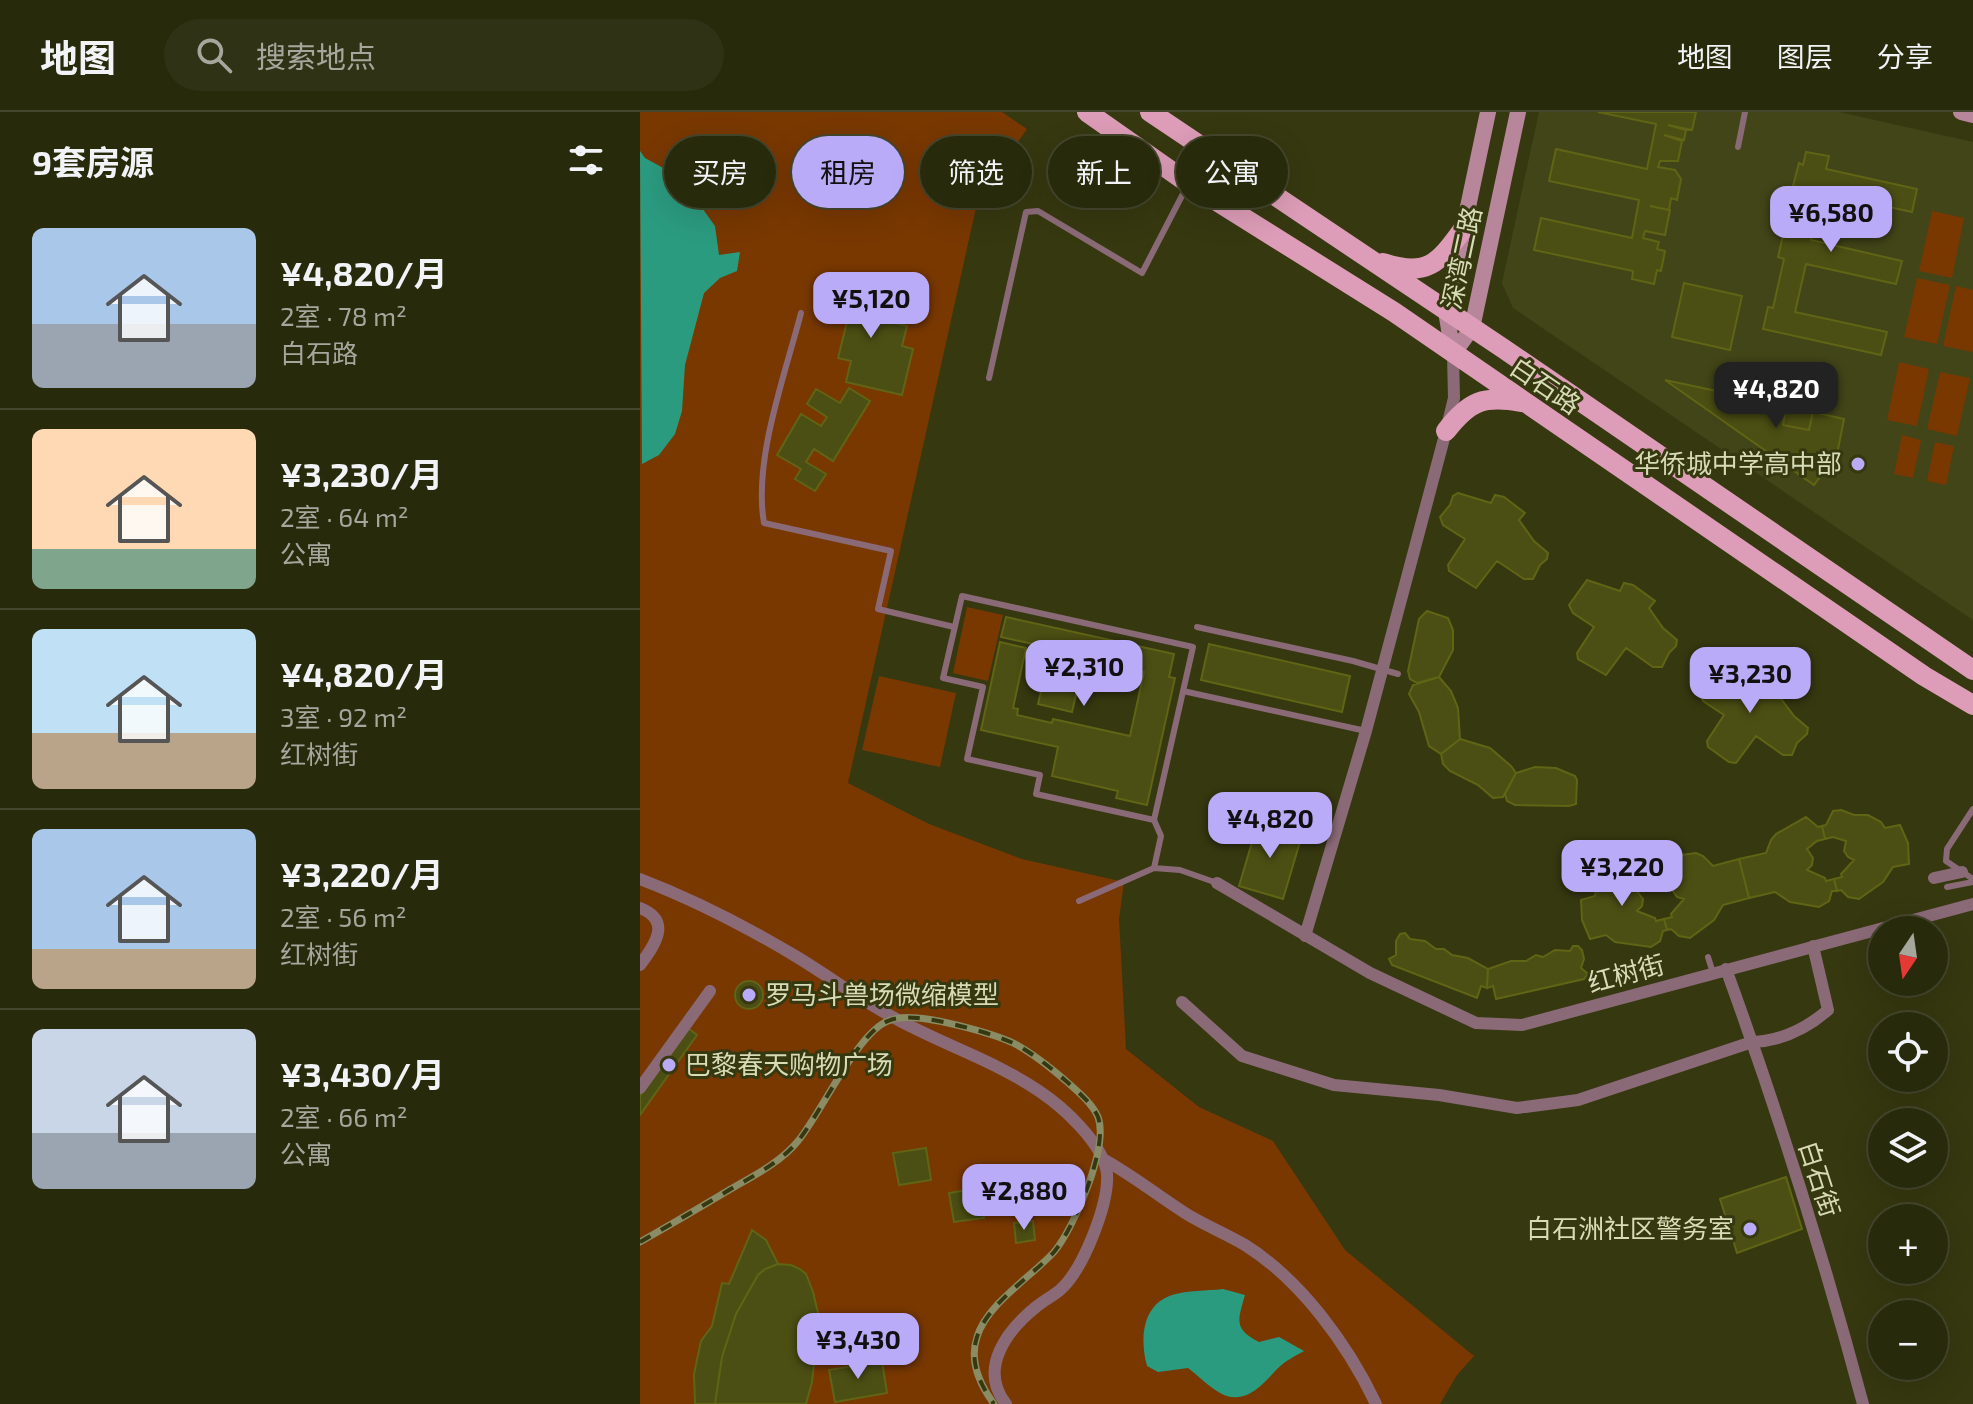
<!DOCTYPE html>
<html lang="zh">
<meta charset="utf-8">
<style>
body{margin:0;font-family:"Exo 2","Noto Sans SC",sans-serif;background:#303215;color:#f1f3f6;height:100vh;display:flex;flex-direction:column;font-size:30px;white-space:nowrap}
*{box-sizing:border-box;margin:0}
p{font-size:26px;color:#a5a79d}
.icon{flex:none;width:44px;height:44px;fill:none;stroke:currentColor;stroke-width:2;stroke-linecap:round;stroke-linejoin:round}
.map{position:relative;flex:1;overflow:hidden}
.side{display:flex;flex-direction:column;background:#282a0c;width:640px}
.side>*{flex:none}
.guide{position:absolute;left:24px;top:24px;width:760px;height:72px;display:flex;gap:16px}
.needle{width:52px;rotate:193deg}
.tools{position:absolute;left:1228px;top:804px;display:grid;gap:16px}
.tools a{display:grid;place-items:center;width:80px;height:80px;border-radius:50%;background:#282a0c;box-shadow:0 8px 32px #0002,0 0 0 2px #44462d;font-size:40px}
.price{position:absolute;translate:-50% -68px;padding:0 18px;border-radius:16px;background:#b9abf7;color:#111;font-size:26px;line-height:52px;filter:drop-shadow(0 2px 4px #0008)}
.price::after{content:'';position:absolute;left:50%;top:48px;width:24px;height:18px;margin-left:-12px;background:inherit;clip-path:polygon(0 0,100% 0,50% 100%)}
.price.selected{background:#222;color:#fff}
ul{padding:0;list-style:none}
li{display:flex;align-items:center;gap:24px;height:200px;padding:0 32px}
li+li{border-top:2px solid #44462d}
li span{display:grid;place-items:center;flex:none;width:224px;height:160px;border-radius:12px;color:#555}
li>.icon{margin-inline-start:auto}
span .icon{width:96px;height:96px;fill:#fffc;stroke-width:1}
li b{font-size:34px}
h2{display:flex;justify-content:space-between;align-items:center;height:96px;padding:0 32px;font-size:34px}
.tag{padding:0 28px;border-radius:36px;background:#282a0c;box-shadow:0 8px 32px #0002,0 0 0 2px #44462d;font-size:28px;line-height:72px}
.tag.selected{background:#b9abf7;color:#111}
header{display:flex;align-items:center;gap:48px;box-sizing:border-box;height:112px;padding:0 40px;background:#282a0c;border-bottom:2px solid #44462d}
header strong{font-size:38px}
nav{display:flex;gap:44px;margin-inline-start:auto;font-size:28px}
.search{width:560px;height:72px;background:#303215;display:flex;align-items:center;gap:20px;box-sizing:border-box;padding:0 28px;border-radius:44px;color:#a5a79d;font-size:30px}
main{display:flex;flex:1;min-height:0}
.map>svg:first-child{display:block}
.built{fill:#424518}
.green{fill:#793800}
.water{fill:#2b9b80}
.building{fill:#4c4f13;stroke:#606415;stroke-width:2}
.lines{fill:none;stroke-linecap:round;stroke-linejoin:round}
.lane{stroke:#8a6a77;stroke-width:6}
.street{stroke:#8a6a77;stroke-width:12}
.secondary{stroke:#b8869b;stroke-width:16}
.primary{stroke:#dd9cb7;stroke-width:20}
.rail-casing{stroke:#898c65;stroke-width:7}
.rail{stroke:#363810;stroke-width:4;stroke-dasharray:12;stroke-linecap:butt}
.poi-dot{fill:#b9abf7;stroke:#363810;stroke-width:3}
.labels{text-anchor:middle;stroke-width:6;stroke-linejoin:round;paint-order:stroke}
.street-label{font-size:26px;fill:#d7dbb6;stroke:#363810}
.poi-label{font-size:26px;fill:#d7dbb6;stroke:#363810;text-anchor:end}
</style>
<header>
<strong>地图</strong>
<div class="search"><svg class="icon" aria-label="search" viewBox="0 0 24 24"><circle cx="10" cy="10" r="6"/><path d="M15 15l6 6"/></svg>搜索地点</div>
<nav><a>地图</a><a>图层</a><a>分享</a></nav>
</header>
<main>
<section class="side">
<h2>9套房源<svg class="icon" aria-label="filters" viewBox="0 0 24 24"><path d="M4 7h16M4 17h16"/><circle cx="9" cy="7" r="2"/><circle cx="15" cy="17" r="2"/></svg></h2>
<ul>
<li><span style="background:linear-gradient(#a9c7e8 60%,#9aa5b1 0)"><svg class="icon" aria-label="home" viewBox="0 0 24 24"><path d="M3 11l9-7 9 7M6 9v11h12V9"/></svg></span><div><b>¥4,820/月</b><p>2室 · 78 m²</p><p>白石路</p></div></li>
<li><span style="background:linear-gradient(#ffd9b3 75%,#7fa58c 0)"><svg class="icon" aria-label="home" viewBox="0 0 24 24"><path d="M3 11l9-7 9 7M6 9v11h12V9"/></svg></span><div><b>¥3,230/月</b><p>2室 · 64 m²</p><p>公寓</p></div></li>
<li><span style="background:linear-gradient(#bfe0f5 65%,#b9a48a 0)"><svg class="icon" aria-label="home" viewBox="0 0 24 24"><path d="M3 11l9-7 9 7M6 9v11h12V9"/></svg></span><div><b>¥4,820/月</b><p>3室 · 92 m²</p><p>红树街</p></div></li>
<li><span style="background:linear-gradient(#a9c7e8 75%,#b9a48a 0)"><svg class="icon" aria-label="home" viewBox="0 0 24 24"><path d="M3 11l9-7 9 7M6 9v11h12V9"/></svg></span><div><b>¥3,220/月</b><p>2室 · 56 m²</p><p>红树街</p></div></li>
<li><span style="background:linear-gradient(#c9d6e8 65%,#9aa5b1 0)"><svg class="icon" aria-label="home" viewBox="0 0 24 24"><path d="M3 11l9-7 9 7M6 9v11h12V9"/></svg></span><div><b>¥3,430/月</b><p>2室 · 66 m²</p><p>公寓</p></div></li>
</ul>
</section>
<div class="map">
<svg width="1333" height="1292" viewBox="0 0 1333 1292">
<rect width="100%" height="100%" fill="#363810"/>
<path class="built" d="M899 0H1199L1333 30V508L873 196 862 171Z"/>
<path class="green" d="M0 0H362L387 17 338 87 208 671 289 712 382 747 484 770 479 807 486 937 559 995 633 1029 705 1138 834 1244 817 1263 800 1292H0Z
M1292 99 1324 106 1312 166 1279 159Z
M1277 166 1310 173 1297 232 1264 225Z
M1316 174 1333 178V240L1303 234Z
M1259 250 1289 257 1277 314 1247 308Z
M1300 260 1330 266 1317 324 1287 317Z
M1262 323 1281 328 1273 366 1254 362Z
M1295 330 1314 334 1306 373 1287 369Z
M327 495 363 503 348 569 313 561Z
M239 564 316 581 300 655 222 638Z"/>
<path class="water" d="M0 39 5 46 27 58 45 72 75 114 79 143 100 140 97 159 80 166 64 181 45 253 42 299 35 322 19 343 2 352Z
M583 1177 605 1183C598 1208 593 1217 619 1230L639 1225 664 1239C655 1244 645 1249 637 1257 624 1271 607 1292 584 1283 571 1277 560 1265 548 1256L518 1260 507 1254C500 1229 501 1193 532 1183 548 1178 566 1179 583 1177Z"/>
<path class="building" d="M958 0H1056L1052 18 1028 13 1046 18 1044 28 1024 23 1042 29 1038 49H1020L1018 55 1035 58 1041 67 1037 88 1031 86 1029 98 1010 94 1030 98 1025 123 1005 119 1003 126 1019 130 1017 137 1025 139 1021 159 1017 158 1014 172 992 167 993 159 894 138 901 106 992 126 999 88 909 69 916 37 1007 57 1016 12Z
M1166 40 1189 44 1186 57 1277 77 1272 100 1181 80 1171 128 1262 149 1256 172 1166 152 1155 200 1247 220 1241 243 1123 217 1128 195 1133 196 1144 147 1138 145 1143 123 1148 124 1159 75 1153 74 1159 51 1163 53Z
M1044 171 1102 184 1090 238 1032 225Z
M214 178 260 188 255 211 267 214 262 234 273 237 262 283 206 270 211 249 198 246 207 210 181 204 187 180 212 186Z
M1025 268 1147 294 1143 313 1169 318 1173 300 1204 307 1193 363 1185 358 1174 373Z
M209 276 230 289 193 349 174 337 166 350 186 362 175 379 155 367 161 357 137 343 161 302 181 314 187 305 167 292 176 277 200 291Z
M1148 287 1174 294 1169 318 1143 313Z
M818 381 851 391 855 383 864 385 885 401 879 408 894 429 908 441 907 447 900 453 893 467H884L857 449 836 476 809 459 808 453 825 427 803 413 800 405 810 393 813 384Z
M947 468 980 479 984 471 993 473 1015 489 1009 496 1023 516 1037 528 1036 534 1029 541 1022 555H1013L986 536 966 563 938 547 937 541 954 515 933 501 929 493Z
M787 499 808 506 813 518V538L799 565 777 571 770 567 768 559 779 507Z
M366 505 534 542 529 565 535 566 507 693 476 686 478 679 412 664 418 635 341 618 360 530 386 536 373 596 378 597 377 603 412 611 413 607 490 624 504 560 444 547 432 600 398 592 411 536 361 525Z
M569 532 710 564 702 600 561 568Z
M1078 557 1110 567 1114 559 1123 561 1145 577 1139 584 1154 604 1168 616 1167 622 1157 631 1152 643H1143L1116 624 1096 651 1089 650 1068 635 1067 629 1084 603 1063 589 1059 581 1069 569 1072 560Z
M799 565 811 579 818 596 820 627 801 642 789 634 779 600 769 582 773 573Z
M820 627 850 636 871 654 876 661 863 685 853 686 838 673 810 659 803 652 801 642Z
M895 655 916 656 935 664 937 668 936 692 929 694 875 693 867 689 865 682 876 661Z
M1201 698 1214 703H1228L1241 710 1245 716 1260 713 1268 731 1269 752 1253 755 1243 770 1219 787 1208 785 1201 778 1197 779 1194 767 1202 765 1201 762 1214 748 1208 745 1204 739 1206 729 1193 725 1185 727 1182 714 1186 713 1193 699Z
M1166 705 1178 715 1182 714 1185 727 1177 729 1167 737 1173 746 1172 753 1167 758 1185 766 1186 769 1194 767 1197 779H1192L1189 789 1179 795 1150 790 1135 780 1109 786 1099 747 1126 741 1131 728 1136 722Z
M618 710 662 723 643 787 599 774Z
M1029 738 1042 743 1056 741 1063 744 1073 754 1099 747 1109 786 1083 793 1074 808 1050 826 1039 824 1031 817 1027 818 1024 807 1032 805 1031 802 1044 787 1037 785 1033 779 1035 768 1022 765 1014 767 1011 755 1015 754 1021 739Z
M994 746 1006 755H1011L1014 767 1006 769 996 778 1003 787 1002 794 997 799 1015 806 1016 809 1024 807 1027 818 1023 819 1020 829 1011 835 975 830 966 823 950 827 942 808 941 788 955 784 956 777 964 765Z
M765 821 770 827 785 829 796 837H804L812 843 828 846 848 857 847 876 841 874 837 886 752 853 749 847 756 843V829L760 822Z
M933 834H938L942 838 944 847 941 856 948 862 944 867 856 887 853 874 847 876 848 857 871 849H886L896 843 903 845 915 838 930 839Z
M95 883a14 14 0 1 1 28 0a14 14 0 1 1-28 0Z
M48 916 57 923 0 1003V984Z
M286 1036 291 1068 259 1073 253 1041Z
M1146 1065 1162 1117 1097 1141 1080 1087Z
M339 1076 344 1106 314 1110 309 1081Z
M393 1109 395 1128 376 1131 374 1111Z
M112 1118 126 1128 138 1152 125 1157 118 1163 96 1202 82 1245 75 1292H55L54 1262 61 1229 72 1214 82 1171 89 1172Z
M138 1152 151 1153 160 1157 166 1162 173 1180 178 1201 177 1223 172 1270 166 1292H75L82 1245 96 1202 118 1163 125 1157Z
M242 1249 247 1281 195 1290 189 1258Z"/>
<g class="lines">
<path class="lane" d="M1098 35 1105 0
M161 201C145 263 113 348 124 411L251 439 238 497 314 515
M349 266 386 100 398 99 502 161 547 74
M322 484 553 535 514 708 396 682 400 663 327 647 343 575 303 566Z
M557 515 713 549 758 562
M543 579 726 619
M1333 697 1307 737 1306 749 1333 767
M514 756 521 724 514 708
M1307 775 1333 770
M439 789 514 756 540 758 577 771
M1068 845 1073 861"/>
<path class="street" d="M1294 766 1322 760
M0 767C55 788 107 815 157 845 188 864 217 885 249 903 298 931 352 947 399 979 423 995 464 1032 467 1062 469 1092 443 1158 420 1178 413 1184 403 1189 396 1195 367 1218 338 1257 366 1292
M577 771 730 861 836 911 882 913 1333 792
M0 796C33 809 14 834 0 853
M665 824 726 619 806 319 814 286 813 242
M1086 857C1138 1000 1184 1146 1223 1292
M542 890 602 944 694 973 799 983 877 996 938 988 1112 930C1141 929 1166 917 1188 898L1173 834
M0 976 70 879
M463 1047C492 1063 517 1083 545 1101 564 1113 585 1121 605 1133 661 1168 708 1233 736 1292"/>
<path class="secondary" d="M1321 0 1333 3
M813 242 832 216 878 0
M813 242 806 199 848 0"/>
<path class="primary" d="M447 0 548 71 754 200 1284 564 1333 593
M510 0 864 237 1333 558
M743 151C789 166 799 150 824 116
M806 319C829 289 844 283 881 290"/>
<defs>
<path id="rail" d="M0 1130C30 1113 59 1096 89 1078 113 1064 140 1051 158 1029 181 1001 218 920 248 909 257 905 269 905 278 906 302 908 357 922 377 933 395 943 411 956 426 969 437 979 452 991 458 1005 469 1035 434 1116 414 1140 391 1165 347 1192 337 1225 329 1249 340 1273 354 1292"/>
</defs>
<use href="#rail" class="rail-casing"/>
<use href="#rail" class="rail"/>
</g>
<g class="poi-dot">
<circle cx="1218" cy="352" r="8"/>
<circle cx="109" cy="883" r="8"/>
<circle cx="29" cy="953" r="8"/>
<circle cx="1110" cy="1117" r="8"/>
</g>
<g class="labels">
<g class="street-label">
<text transform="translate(822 146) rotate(-78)" y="9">深湾二路</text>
<text transform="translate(905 274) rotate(34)" y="9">白石路</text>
<text transform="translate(986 862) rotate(-15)" y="9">红树街</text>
<text transform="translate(1179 1067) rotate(72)" y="9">白石街</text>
</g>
<g class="poi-label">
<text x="1202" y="361">华侨城中学高中部</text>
<text x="125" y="892" text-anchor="start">罗马斗兽场微缩模型</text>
<text x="45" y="962" text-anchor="start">巴黎春天购物广场</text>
<text x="1094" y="1126">白石洲社区警务室</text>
</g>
</g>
</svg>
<div class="tools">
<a><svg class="needle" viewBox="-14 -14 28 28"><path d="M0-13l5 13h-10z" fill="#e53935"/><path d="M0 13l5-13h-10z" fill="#a5a79d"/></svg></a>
<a><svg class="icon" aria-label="locate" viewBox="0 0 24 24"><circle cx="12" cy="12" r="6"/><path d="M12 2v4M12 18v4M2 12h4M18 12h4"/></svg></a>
<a><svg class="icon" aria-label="layers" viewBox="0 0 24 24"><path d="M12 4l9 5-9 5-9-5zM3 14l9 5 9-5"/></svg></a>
<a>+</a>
<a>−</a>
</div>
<b class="price" style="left:1191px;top:142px">¥6,580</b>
<b class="price" style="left:231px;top:228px">¥5,120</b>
<b class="price selected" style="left:1136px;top:318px">¥4,820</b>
<b class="price" style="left:444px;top:596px">¥2,310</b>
<b class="price" style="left:1110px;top:603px">¥3,230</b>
<b class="price" style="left:630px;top:748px">¥4,820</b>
<b class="price" style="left:982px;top:796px">¥3,220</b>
<b class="price" style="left:384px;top:1120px">¥2,880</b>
<b class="price" style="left:218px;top:1269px">¥3,430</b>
<div class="guide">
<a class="tag">买房</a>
<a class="tag selected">租房</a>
<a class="tag">筛选</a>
<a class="tag">新上</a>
<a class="tag">公寓</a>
</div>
</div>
</main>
